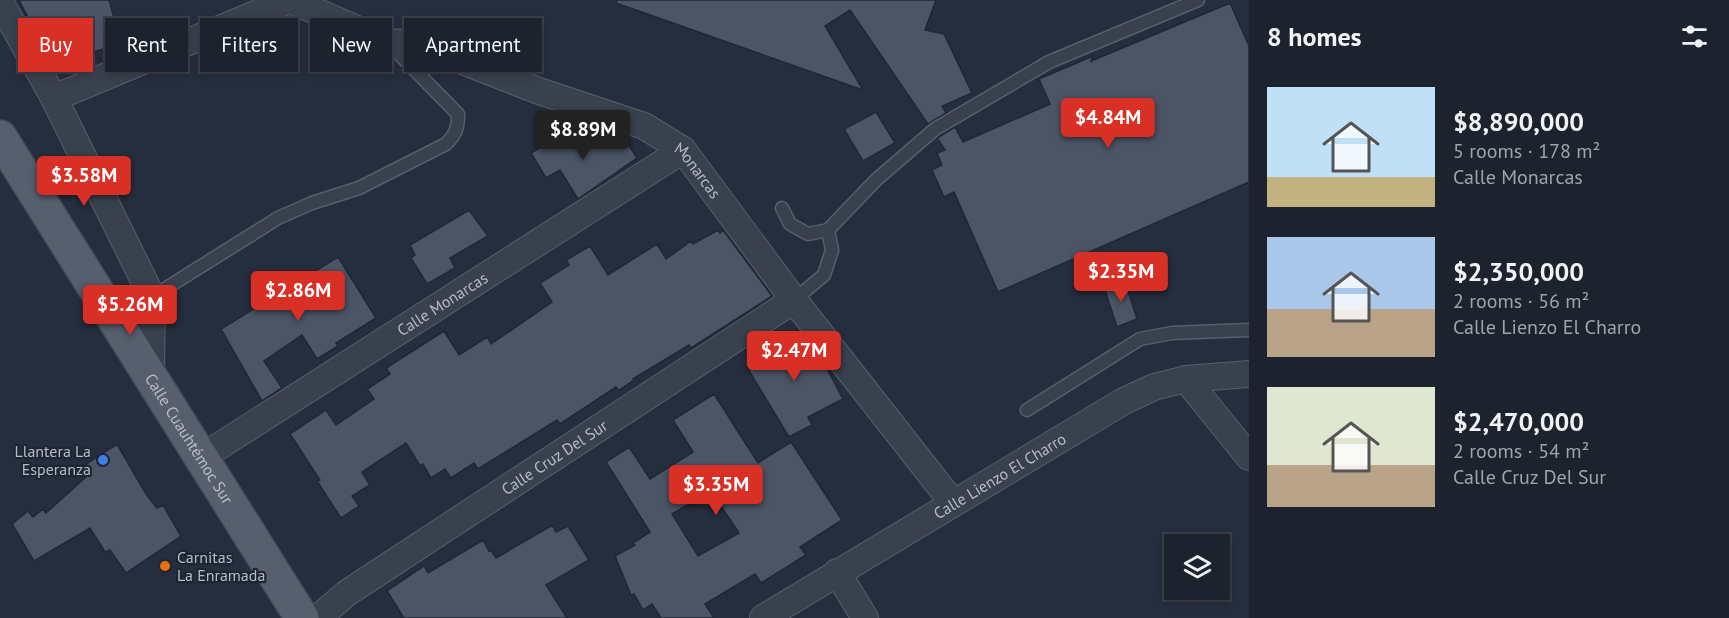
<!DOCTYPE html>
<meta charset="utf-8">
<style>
body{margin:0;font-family:"PT Sans",sans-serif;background:#292f3a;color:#f1f3f6;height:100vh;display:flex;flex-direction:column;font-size:22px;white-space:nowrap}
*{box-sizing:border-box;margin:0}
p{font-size:20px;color:#a0a4aa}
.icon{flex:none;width:33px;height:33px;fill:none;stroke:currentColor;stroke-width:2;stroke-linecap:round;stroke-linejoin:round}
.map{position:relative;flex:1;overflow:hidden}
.sheet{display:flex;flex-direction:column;background:#1c222e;width:480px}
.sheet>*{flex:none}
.banner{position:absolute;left:18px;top:18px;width:570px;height:54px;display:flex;gap:12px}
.controls{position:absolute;left:1164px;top:534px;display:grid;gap:12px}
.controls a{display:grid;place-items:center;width:66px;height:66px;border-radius:0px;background:#1c222e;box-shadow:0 3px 9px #0003,0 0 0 2px #3a3f4a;font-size:30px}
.price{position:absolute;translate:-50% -51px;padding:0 14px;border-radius:6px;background:#d93025;color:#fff;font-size:20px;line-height:39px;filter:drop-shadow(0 2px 3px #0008)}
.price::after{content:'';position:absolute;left:50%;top:36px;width:18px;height:14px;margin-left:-9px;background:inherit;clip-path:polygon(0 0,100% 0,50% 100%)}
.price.active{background:#222;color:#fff}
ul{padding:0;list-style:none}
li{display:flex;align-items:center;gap:18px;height:150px;padding:0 18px}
li span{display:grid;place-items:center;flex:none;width:168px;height:120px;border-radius:0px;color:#555}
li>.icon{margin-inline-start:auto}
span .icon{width:72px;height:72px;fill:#fffc;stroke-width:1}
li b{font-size:26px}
h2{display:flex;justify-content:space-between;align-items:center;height:72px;padding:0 18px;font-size:26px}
.chip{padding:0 21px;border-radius:0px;background:#1c222e;box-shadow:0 3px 9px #0003,0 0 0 2px #3a3f4a;font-size:21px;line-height:54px}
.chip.active{background:#d93025;color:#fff}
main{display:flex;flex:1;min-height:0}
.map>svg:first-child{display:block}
.building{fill:#4b5566;stroke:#202735;stroke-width:1.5;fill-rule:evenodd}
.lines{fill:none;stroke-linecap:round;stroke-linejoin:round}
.lane-casing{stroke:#575e6c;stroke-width:15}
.street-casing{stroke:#575e6c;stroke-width:28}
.primary-casing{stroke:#424957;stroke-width:36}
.lane{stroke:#39414e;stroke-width:12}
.street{stroke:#39414e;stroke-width:26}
.primary{stroke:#575f6e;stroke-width:33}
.shop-dot{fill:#3f7fe0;stroke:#1e2533;stroke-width:2}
.food-dot{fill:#e8710a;stroke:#1e2533;stroke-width:2}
.labels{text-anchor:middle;stroke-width:4.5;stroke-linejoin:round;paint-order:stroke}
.street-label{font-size:16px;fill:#b5bcc9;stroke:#1e2533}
.poi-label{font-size:16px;fill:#b5bcc9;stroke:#1e2533;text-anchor:end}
</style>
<main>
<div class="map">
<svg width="1249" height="618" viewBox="0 0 1249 618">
<rect width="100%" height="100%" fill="#252e3e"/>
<path class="building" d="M19 0H109L121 43 53 66Z
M617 0H936L925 30 944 34 972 93 942 106 946 113 928 124 850 10 825 26 863 90 616 3Z
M1230 3 1249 46V182L998 292 954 192 944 197 932 170 942 165 937 153 945 150 937 138 955 127 963 142 1050 104 1039 79 1093 56 1091 61Z
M876 112 895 143 863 161 844 129Z
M569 130 582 150 623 136 637 158 578 199 560 170 546 178 531 153Z
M469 210 488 236 450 258 455 268 427 284 411 258 415 255 410 245Z
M718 230 720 233 723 230 772 296 691 348 689 345 633 379 634 380 619 390 616 387 560 424 557 420 478 469 474 463 451 478 445 469 431 478 423 464 420 466 406 443 362 472 370 485 352 496 359 506 341 518 317 481 320 480 290 434 326 410 336 425 374 399 367 389 390 374 386 368 444 331 459 355 487 337 491 344 552 302 540 283 569 265 566 260 590 246 608 275 657 244 666 259 691 241 693 244Z
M338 257 376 318 336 343 338 346 317 359 302 335 264 361 282 388 262 401 221 329Z
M1125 281 1137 319 1117 327 1104 287Z
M797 329 824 363 843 399 808 417 812 425 789 437 745 364 778 345 777 341Z
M714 394 758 463 791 442 842 520 800 547 806 555 761 583 755 574 705 604 714 618H661L652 604 643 610 634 594 631 595 615 556 635 545 633 543 650 532 606 462 629 447 650 479 693 452 673 420ZM711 491 739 533 698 556 672 514Z
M117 444 146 494 157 508 163 505 181 536 126 573 110 550 105 552 90 528 34 561 12 524 28 511 33 517 43 509 46 513 88 475 83 466Z
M553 526 556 532 568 526 589 560 546 585 567 618H404L387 591 424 566 428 573 483 540 489 551 491 550 496 558 549 527Z"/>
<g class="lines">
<defs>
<path id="lane" d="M782 208 790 224 808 234 828 230 876 180 935 129 1049 62 1198 0
M152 297 278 218 312 203 359 188 446 144C456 134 458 128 458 114L390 45
M794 300 824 275 832 250 828 230
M1027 410 1140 339 1172 333 1249 330"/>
<g id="street">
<path id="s1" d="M290 0 387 42 419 44 539 91 644 126 683 150 794 300 953 503"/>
<path d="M0 2 54 98 152 297 151 375"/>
<path d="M54 98 289 0"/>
<path d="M1186 379 1249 457"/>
<path id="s2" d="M202 457 683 150"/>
<path d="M837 572 865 618"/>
<path id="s3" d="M318 618 347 593 794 300"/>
<path id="s4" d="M763 618 1124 401 1154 387 1186 379 1249 374"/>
</g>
<g id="primary">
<path id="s5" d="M0 137 302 618"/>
</g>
</defs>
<use href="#lane" class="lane-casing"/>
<use href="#street" class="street-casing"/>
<use href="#primary" class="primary-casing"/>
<use href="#lane" class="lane"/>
<use href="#street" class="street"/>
<use href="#primary" class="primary"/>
</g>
<circle class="shop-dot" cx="103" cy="460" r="6"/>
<circle class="food-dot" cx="165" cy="566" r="6"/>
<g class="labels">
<g class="street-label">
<text dy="6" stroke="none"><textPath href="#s1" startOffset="448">Monarcas</textPath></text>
<text dy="6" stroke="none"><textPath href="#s2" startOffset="285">Calle Monarcas</textPath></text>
<text dy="6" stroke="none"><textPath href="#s5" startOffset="356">Calle Cuauhtémoc Sur</textPath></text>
<text dy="6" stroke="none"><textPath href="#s3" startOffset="286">Calle Cruz Del Sur</textPath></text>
<text dy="6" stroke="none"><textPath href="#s4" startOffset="276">Calle Lienzo El Charro</textPath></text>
</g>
<g class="poi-label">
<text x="91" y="457">Llantera La<tspan x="91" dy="18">Esperanza</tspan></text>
<text x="177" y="563" text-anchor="start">Carnitas<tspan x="177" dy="18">La Enramada</tspan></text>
</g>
</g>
</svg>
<div class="controls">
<a><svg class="icon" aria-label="layers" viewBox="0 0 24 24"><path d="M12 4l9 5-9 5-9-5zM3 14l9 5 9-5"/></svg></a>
</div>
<b class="price" style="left:1108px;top:149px">$4.84M</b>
<b class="price active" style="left:583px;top:161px">$8.89M</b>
<b class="price" style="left:84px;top:207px">$3.58M</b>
<b class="price" style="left:1121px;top:303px">$2.35M</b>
<b class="price" style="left:298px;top:322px">$2.86M</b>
<b class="price" style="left:130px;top:336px">$5.26M</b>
<b class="price" style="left:794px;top:382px">$2.47M</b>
<b class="price" style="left:716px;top:516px">$3.35M</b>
<div class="banner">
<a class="chip active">Buy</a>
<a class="chip">Rent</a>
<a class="chip">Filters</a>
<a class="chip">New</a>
<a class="chip">Apartment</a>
</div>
</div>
<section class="sheet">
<h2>8 homes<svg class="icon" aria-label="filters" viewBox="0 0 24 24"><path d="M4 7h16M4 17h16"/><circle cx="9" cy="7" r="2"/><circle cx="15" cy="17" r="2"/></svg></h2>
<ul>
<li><span style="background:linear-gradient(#bfe0f5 75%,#c2b280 0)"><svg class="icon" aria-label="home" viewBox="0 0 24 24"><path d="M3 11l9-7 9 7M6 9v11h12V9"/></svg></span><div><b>$8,890,000</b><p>5 rooms · 178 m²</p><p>Calle Monarcas</p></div></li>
<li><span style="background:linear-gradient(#a9c7e8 60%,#b9a48a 0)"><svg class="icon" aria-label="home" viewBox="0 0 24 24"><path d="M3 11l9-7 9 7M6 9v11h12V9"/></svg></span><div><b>$2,350,000</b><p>2 rooms · 56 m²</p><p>Calle Lienzo El Charro</p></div></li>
<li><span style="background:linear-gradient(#dfe7d0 65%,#b9a48a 0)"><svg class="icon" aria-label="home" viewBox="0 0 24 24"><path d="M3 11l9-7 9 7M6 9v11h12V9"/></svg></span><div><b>$2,470,000</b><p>2 rooms · 54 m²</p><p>Calle Cruz Del Sur</p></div></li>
</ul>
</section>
</main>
